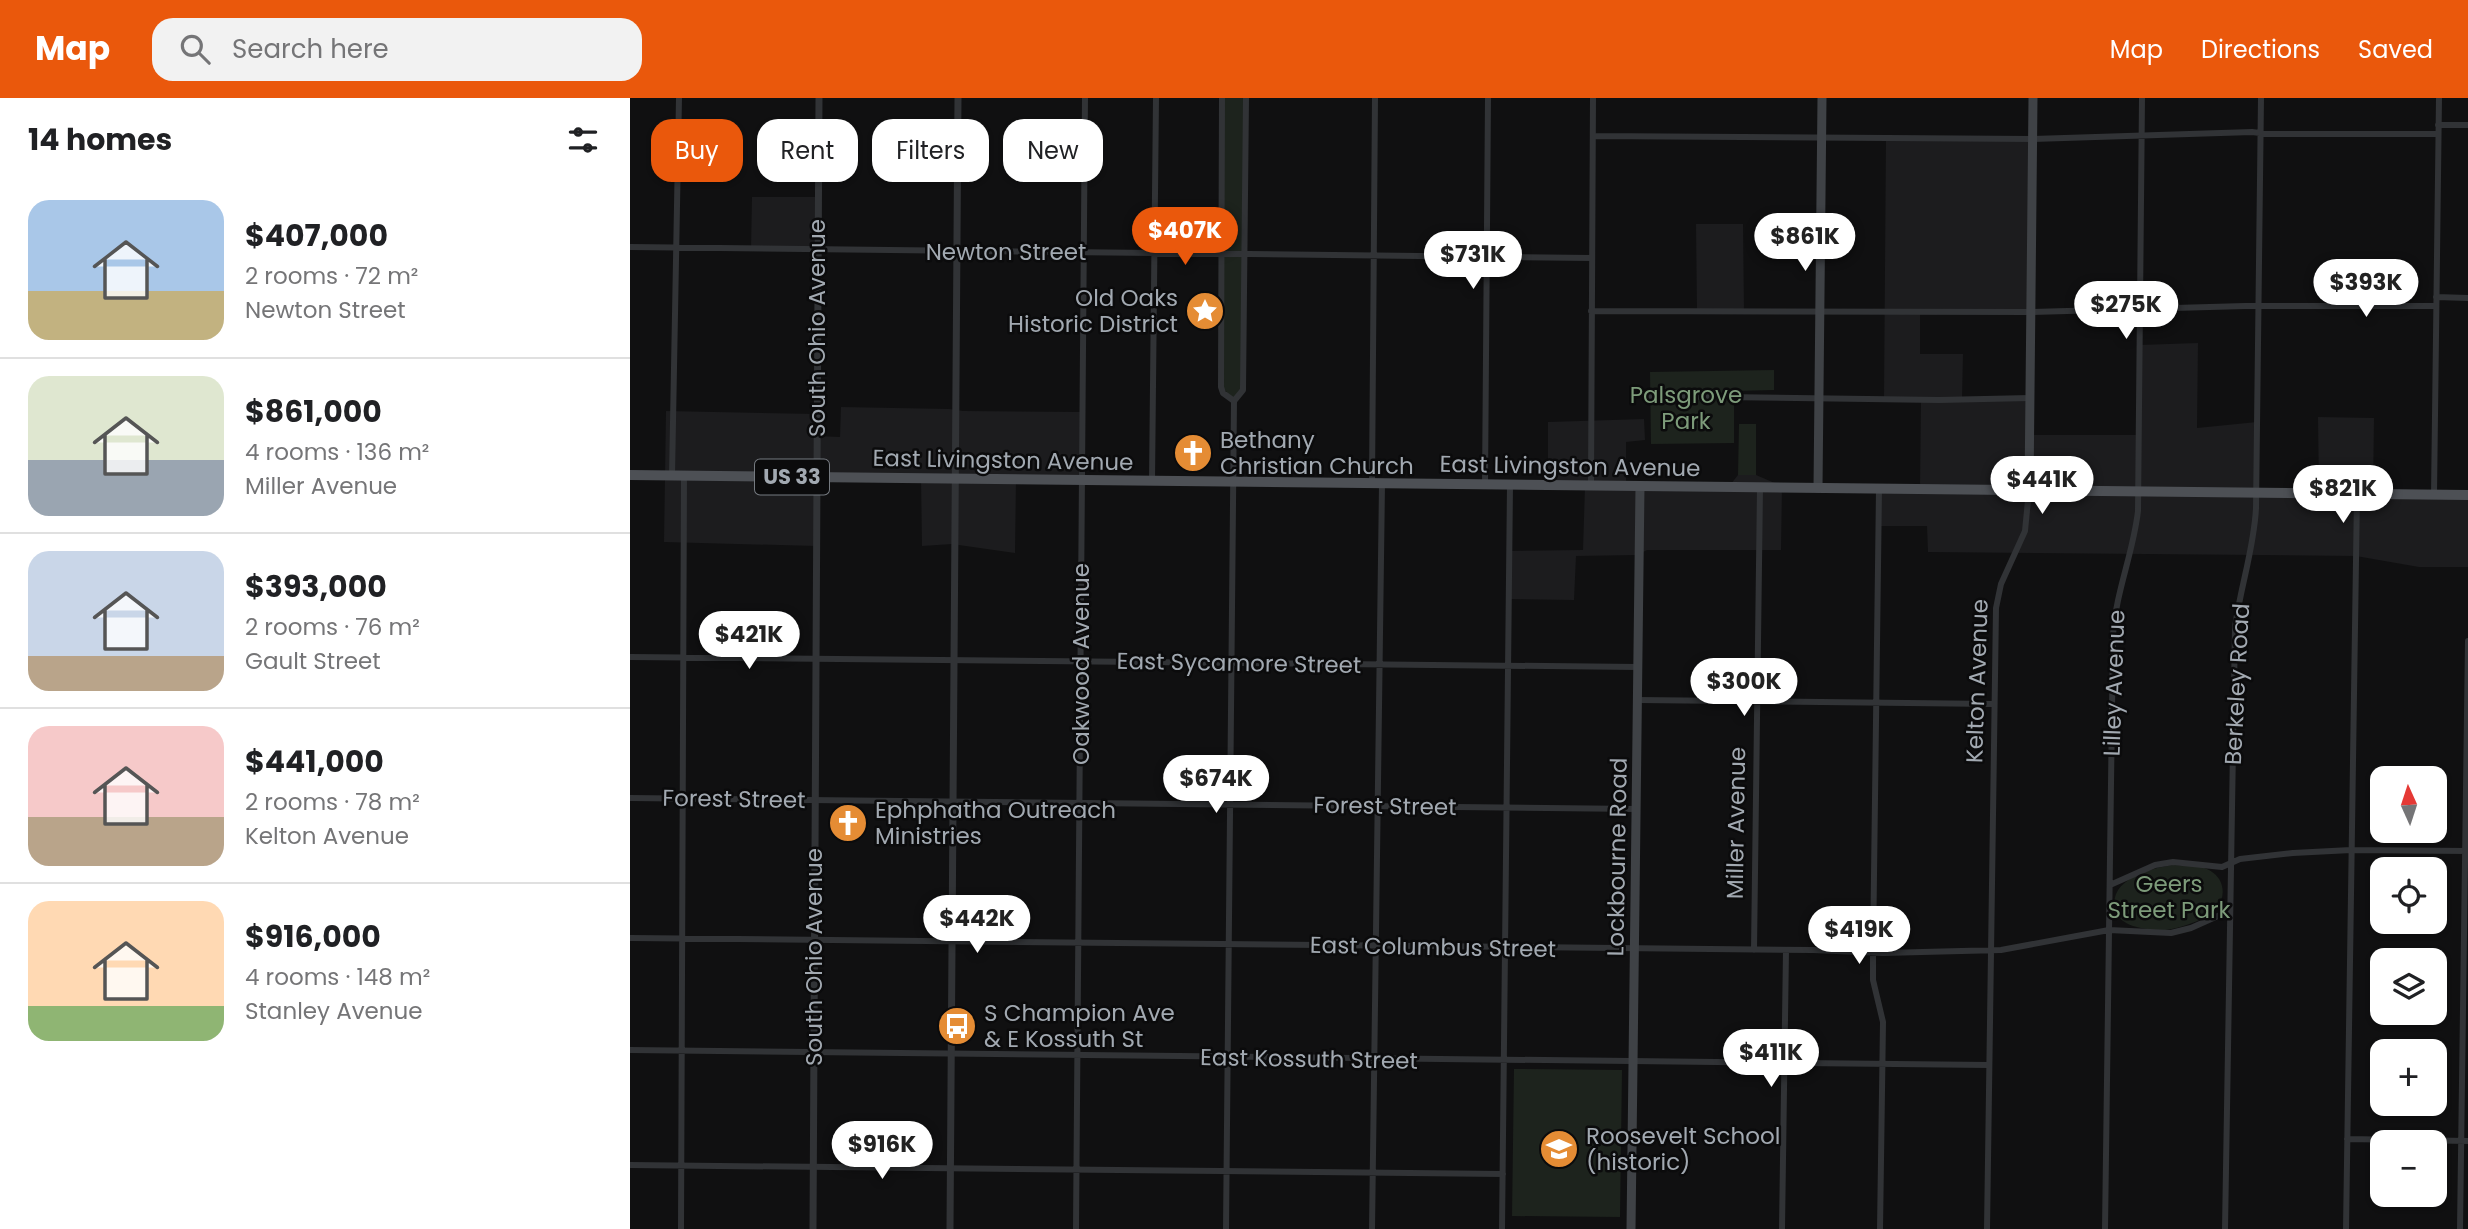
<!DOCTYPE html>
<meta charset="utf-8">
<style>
body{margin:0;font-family:Poppins,sans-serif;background:#f2f2f2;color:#202124;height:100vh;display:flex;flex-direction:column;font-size:26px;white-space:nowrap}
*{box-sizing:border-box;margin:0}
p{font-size:23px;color:#757577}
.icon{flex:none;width:38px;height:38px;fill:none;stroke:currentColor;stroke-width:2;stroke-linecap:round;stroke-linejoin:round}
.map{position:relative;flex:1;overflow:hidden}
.details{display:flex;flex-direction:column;background:#fff;width:630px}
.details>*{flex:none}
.banner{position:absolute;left:21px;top:21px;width:665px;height:63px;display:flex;gap:14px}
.needle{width:46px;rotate:357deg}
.fabs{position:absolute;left:1740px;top:668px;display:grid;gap:14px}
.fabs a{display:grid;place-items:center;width:77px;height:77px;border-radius:14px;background:#fff;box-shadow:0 2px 5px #0004;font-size:35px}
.price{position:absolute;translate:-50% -60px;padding:0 16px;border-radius:24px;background:#fff;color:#222;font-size:23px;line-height:46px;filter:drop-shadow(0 2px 4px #0008)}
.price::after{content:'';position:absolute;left:50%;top:42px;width:21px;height:16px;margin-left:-10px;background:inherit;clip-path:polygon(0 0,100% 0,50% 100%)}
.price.active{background:#ea580c;color:#fff}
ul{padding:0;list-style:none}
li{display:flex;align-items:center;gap:21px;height:175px;padding:0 28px}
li+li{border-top:2px solid #e0e0e0}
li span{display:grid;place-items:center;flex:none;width:196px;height:140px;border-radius:21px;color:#555}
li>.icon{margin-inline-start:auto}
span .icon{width:84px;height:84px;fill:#fffc;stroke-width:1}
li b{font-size:30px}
h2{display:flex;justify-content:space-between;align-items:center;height:84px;padding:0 28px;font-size:30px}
.chip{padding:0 24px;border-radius:21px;background:#fff;box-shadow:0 2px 5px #0004;font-size:24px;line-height:63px}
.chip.active{background:#ea580c;color:#fff}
header{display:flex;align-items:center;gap:42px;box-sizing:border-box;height:98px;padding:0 35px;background:#ea580c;color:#fff}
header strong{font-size:33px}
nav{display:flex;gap:38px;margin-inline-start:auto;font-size:24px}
.search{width:490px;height:63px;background:#f2f2f2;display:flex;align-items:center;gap:18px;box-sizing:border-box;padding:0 24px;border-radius:21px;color:#757577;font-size:26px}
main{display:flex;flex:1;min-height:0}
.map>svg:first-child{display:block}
.built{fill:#1c1c1e}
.green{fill:#1d231d}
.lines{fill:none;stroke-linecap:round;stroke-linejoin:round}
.minor{stroke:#313336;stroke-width:6}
.tertiary{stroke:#313336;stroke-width:7}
.secondary{stroke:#3f4246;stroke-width:9}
.primary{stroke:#4d5055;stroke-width:10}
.labels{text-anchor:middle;stroke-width:5;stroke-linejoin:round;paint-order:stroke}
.shield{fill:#0b0b0c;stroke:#757a80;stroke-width:2}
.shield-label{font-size:21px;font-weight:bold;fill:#a2a9b1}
.street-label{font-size:23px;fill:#a2a9b1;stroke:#0b0b0c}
.poi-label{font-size:23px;fill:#a2a9b1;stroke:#0b0b0c;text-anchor:start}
.park-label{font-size:23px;fill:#7d9b7a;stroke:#0b0b0c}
</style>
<header>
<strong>Map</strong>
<div class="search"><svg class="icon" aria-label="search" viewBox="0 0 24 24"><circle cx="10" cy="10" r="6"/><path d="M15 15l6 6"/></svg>Search here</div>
<nav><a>Map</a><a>Directions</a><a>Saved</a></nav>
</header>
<main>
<section class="details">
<h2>14 homes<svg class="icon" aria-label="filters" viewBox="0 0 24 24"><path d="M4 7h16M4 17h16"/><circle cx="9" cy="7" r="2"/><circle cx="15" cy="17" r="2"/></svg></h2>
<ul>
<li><span style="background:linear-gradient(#a9c7e8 65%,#c2b280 0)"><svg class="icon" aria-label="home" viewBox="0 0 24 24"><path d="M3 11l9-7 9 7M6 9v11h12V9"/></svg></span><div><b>$407,000</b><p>2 rooms · 72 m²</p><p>Newton Street</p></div></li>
<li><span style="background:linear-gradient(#dfe7d0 60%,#9aa5b1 0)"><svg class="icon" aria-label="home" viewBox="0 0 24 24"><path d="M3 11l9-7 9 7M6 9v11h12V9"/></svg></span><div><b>$861,000</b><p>4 rooms · 136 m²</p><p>Miller Avenue</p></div></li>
<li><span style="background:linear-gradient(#c9d6e8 75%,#b9a48a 0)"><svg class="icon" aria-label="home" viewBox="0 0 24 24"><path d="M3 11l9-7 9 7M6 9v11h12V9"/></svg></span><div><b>$393,000</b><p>2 rooms · 76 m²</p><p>Gault Street</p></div></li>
<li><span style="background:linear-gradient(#f6c9c9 65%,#b9a48a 0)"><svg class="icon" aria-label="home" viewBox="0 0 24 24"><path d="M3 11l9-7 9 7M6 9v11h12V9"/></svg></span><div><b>$441,000</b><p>2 rooms · 78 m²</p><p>Kelton Avenue</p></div></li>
<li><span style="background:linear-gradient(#ffd9b3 75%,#8fb573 0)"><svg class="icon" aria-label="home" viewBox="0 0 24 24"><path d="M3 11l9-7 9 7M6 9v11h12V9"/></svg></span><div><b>$916,000</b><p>4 rooms · 148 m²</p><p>Stanley Avenue</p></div></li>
</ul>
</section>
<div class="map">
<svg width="1838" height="1131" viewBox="0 0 1838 1131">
<rect width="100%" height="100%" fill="#101011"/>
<path class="built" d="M1256 38 1401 41 1402 215 1290 214V256H1333L1332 301H1400L1399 337H1508L1509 247 1568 245 1567 330 1627 324 1625 393 1689 394 1688 319 1744 320 1743 395 1838 396V469H1789L1726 458 1298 454 1297 428H1246L1248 390H1290L1291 301 1254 300Z
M122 99H188V151H121Z
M1066 126H1113L1114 212H1067Z
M211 309 319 311 333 313 451 314V382H386L385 455 322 446 292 448 291 381 187 379 186 448 34 444 36 313 186 316V338L210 339Z
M1014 321 1015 342 996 344V387H1100L1108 377H1126L1152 388 1151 452H1017L1007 457 946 458 944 502 878 501V453L953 452 955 388 918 387V324Z"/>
<path class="green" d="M593 0H615L612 293 604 302 592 289Z
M1144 272V292L1104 293V345L1021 346 1020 274Z
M1109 326H1126V377H1108Z
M1543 767C1553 768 1565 767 1574 770 1583 773 1590 779 1592 788 1599 816 1555 830 1535 832 1524 832 1513 831 1503 828 1494 825 1487 820 1485 810 1479 781 1522 770 1543 767Z
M884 971 992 972 990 1119 882 1118Z"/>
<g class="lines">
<path class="minor" d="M592 0 591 289 593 295 604 303
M1808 27H1838
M963 38 1403 41 1622 34 1638 36H1808
M0 149 962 160
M1806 199 1838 200
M961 213 1402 214 1615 208H1806
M1015 298 1309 302 1400 300
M42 378 49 0
M522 383 526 0
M742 386 745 0
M855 387 858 0
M961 387 963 0
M1249 391 1243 855V882L1253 924 1250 1131
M1804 397 1809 0
M0 559 1008 569
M1008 602 1364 606
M0 700 1006 711
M1480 787 1525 767 1543 764 1592 769 1610 761 1663 755 1721 752 1838 753
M0 840 1183 852 1253 855 1371 852 1479 832 1541 835 1561 830 1599 813
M1124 852 1130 390
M0 952 1359 967
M1717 1041 1838 1043
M0 1067 873 1076
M51 1131 54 378
M446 1131 455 0
M596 1131 604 303 613 292 616 0
M742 1131 752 386
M872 1131 880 387
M1152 1131 1156 852
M1357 1131 1366 510 1371 486 1395 433 1399 392
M1475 1131 1483 537C1486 493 1503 456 1508 413L1512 0
M1595 1131 1605 530C1610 490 1624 451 1626 410L1631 0
M1716 1131 1727 396
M1830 1131 1838 543"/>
<path class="tertiary" d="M183 1131 189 0
M320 1131 328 0"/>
<path class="secondary" d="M1188 390 1192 0
M1399 392 1403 0
M1001 1131 1010 388"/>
<path class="primary" d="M0 377 1838 397"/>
</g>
<defs>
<symbol id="sight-disc" viewBox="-11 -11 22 22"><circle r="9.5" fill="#e58c34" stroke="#0b0b0c"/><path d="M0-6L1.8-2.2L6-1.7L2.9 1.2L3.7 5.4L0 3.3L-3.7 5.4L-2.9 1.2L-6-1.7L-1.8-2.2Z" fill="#fff"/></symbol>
<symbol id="church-disc" viewBox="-11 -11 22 22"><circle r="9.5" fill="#e58c34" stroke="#0b0b0c"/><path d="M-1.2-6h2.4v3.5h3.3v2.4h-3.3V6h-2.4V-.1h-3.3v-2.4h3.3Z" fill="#fff"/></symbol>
<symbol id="bus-disc" viewBox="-11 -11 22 22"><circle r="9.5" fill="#e58c34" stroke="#0b0b0c"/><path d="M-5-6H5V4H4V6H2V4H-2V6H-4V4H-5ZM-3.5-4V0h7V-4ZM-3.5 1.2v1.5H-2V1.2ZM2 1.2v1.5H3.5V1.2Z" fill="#fff"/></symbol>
<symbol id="school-disc" viewBox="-11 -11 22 22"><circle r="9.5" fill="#e58c34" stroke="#0b0b0c"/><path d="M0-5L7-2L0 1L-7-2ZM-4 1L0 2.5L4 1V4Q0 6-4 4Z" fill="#fff"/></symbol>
</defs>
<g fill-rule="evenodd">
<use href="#sight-disc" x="553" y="191" width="44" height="44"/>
<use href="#church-disc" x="541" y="333" width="44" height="44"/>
<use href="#church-disc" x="196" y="703" width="44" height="44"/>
<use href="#bus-disc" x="305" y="906" width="44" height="44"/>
<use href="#school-disc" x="907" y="1029" width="44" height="44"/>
</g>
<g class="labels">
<rect class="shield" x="125" y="361.5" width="74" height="35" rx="5"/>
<g class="shield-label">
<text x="162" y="386">US 33</text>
</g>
<g class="street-label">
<text x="376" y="162">Newton Street</text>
<text transform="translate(187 230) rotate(-90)" y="8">South Ohio Avenue</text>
<text transform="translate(373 362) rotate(1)" y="8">East Livingston Avenue</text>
<text transform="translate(940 368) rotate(1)" y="8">East Livingston Avenue</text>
<text transform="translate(609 565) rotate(1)" y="8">East Sycamore Street</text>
<text transform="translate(451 566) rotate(-90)" y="8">Oakwood Avenue</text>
<text transform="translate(1347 583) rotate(-88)" y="8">Kelton Avenue</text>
<text transform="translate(1484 585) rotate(-88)" y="8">Lilley Avenue</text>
<text transform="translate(1607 586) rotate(-87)" y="8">Berkeley Road</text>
<text transform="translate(104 701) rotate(1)" y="8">Forest Street</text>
<text transform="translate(755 708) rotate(1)" y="8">Forest Street</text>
<text transform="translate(1106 725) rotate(-89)" y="8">Miller Avenue</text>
<text transform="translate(987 759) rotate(-89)" y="8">Lockbourne Road</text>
<text transform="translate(803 849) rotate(1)" y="8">East Columbus Street</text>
<text transform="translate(184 859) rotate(-90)" y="8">South Ohio Avenue</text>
<text transform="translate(679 961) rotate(1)" y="8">East Kossuth Street</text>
</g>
<g class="poi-label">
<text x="548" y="208" text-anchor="end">Old Oaks<tspan x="548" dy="26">Historic District</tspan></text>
<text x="590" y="350">Bethany<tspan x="590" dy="26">Christian Church</tspan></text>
<text x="245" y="720">Ephphatha Outreach<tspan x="245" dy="26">Ministries</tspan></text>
<text x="354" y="923">S Champion Ave<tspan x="354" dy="26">&amp; E Kossuth St</tspan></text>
<text x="956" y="1046">Roosevelt School<tspan x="956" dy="26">(historic)</tspan></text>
</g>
<g class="park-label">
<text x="1056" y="305">Palsgrove<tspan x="1056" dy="26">Park</tspan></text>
<text x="1539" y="794">Geers<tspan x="1539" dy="26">Street Park</tspan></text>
</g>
</g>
</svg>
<div class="fabs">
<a><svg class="needle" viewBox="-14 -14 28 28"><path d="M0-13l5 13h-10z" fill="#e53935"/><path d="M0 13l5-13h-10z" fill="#757577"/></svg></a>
<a><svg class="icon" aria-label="locate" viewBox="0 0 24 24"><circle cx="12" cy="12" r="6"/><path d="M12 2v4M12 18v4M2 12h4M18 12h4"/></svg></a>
<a><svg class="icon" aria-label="layers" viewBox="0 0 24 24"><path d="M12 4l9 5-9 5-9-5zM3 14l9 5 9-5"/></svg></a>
<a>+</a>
<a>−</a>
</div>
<b class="price active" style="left:555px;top:169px">$407K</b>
<b class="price" style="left:1175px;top:175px">$861K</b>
<b class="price" style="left:843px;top:193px">$731K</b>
<b class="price" style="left:1736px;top:221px">$393K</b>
<b class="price" style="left:1496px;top:243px">$275K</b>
<b class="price" style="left:1412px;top:418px">$441K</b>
<b class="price" style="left:1713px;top:427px">$821K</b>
<b class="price" style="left:119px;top:573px">$421K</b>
<b class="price" style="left:1114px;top:620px">$300K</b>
<b class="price" style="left:586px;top:717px">$674K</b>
<b class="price" style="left:347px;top:857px">$442K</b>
<b class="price" style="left:1229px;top:868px">$419K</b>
<b class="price" style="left:1141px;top:991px">$411K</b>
<b class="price" style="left:252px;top:1083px">$916K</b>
<div class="banner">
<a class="chip active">Buy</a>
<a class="chip">Rent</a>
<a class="chip">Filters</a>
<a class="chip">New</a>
</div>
</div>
</main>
